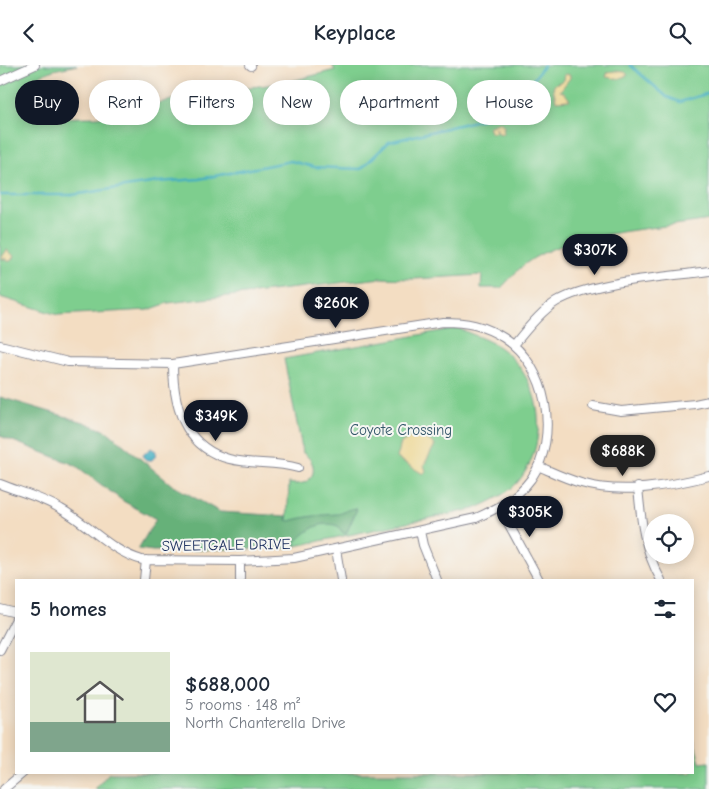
<!DOCTYPE html>
<meta charset="utf-8">
<style>
body{margin:0;font-family:"Comic Neue",sans-serif;background:#f2f2f3;color:#1f2937;height:100vh;display:flex;flex-direction:column;font-size:19px;white-space:nowrap}
*{box-sizing:border-box;margin:0}
p{font-size:16px;color:#747a83}
.icon{flex:none;width:28px;height:28px;fill:none;stroke:currentColor;stroke-width:2;stroke-linecap:round;stroke-linejoin:round}
.map{position:relative;flex:1;overflow:hidden}
.side{position:absolute;left:15px;top:514px;width:679px;height:195px;display:flex;flex-direction:column;background:#fff;border-radius:0px;box-shadow:0 2px 12px #0003}
.side>*{flex:none}
.hud{position:absolute;left:15px;top:15px;width:680px;height:45px;display:flex;gap:10px}
.tools{position:absolute;left:644px;top:449px;display:grid;gap:10px}
.tools a{display:grid;place-items:center;width:50px;height:50px;border-radius:50%;background:#fff;box-shadow:0 2px 12px #0003;font-size:25px}
.price{position:absolute;translate:-50% -42px;padding:0 11px;border-radius:18px;background:#111827;color:#fff;font-size:16px;line-height:32px;filter:drop-shadow(0 1px 2px #0008)}
.price::after{content:'';position:absolute;left:50%;top:30px;width:15px;height:11px;margin-left:-8px;background:inherit;clip-path:polygon(0 0,100% 0,50% 100%)}
.price.on{background:#222;color:#fff}
ul{padding:0;list-style:none}
li{display:flex;align-items:center;gap:15px;height:125px;padding:0 15px}
li span{display:grid;place-items:center;flex:none;width:140px;height:100px;border-radius:0px;color:#555}
li>.icon{margin-inline-start:auto}
span .icon{width:60px;height:60px;fill:#fffc;stroke-width:1}
li b{font-size:21px}
h2{display:flex;justify-content:space-between;align-items:center;height:60px;padding:0 15px;font-size:21px}
.pill{padding:0 18px;border-radius:22px;background:#fff;box-shadow:0 2px 12px #0003;font-size:18px;line-height:45px}
.pill.on{background:#111827;color:#fff}
header{display:flex;justify-content:space-between;align-items:center;height:65px;padding:0 15px;background:#fff;font-size:22px;font-weight:800}
.map>svg:first-child{display:block}
.green{fill:#7ece8e;stroke:#4c7e76}
.forest{fill:#66b179;stroke:#40706c}
.sand{fill:#eeda9e;stroke:#84847e}
.water{fill:#43aec1;stroke:#2f6e90}
.lines{fill:none;stroke-linecap:round;stroke-linejoin:round}
.stream{stroke:#43aec1;stroke-width:2.5}
.minor-casing{stroke:#878690;stroke-width:10}
.minor{stroke:#fff;stroke-width:8}
.labels{text-anchor:middle;stroke-width:4;stroke-linejoin:round;paint-order:stroke}
.park-label{font-size:15px;fill:#34576a;stroke:#f6f6f2}
.street-label{font-size:15px;fill:#1b2f5e;stroke:#f6f6f2}
</style>
<header><svg class="icon" aria-label="back" viewBox="0 0 24 24"><path d="M15 5l-7 7 7 7"/></svg>Keyplace<svg class="icon" aria-label="search" viewBox="0 0 24 24"><circle cx="10" cy="10" r="6"/><path d="M15 15l6 6"/></svg></header>
<div class="map">
<svg width="709" height="724" viewBox="0 0 709 724">
<rect width="100%" height="100%" fill="#f6f6f2"/>
<filter id="ink" filterUnits="userSpaceOnUse"><feTurbulence type="fractalNoise" baseFrequency=".02" numOctaves="2"/><feDisplacementMap in="SourceGraphic" scale="10" xChannelSelector="R" yChannelSelector="G"/><feConvolveMatrix kernelMatrix="1 2 1 2 8 2 1 2 1" color-interpolation-filters="sRGB"/></filter>
<filter id="wash" filterUnits="userSpaceOnUse"><feTurbulence type="fractalNoise" baseFrequency=".0096" numOctaves="4" result="noise"/><feDisplacementMap in="SourceGraphic" scale="20" xChannelSelector="R" yChannelSelector="G"/><feGaussianBlur stdDeviation="1.12" result="paint"/><feColorMatrix in="noise" values="0 0 0 0 0 0 0 0 0 0 0 0 0 0 0 0 0 1.4 0 .05"/><feComposite in="paint" operator="in"/></filter>
<g filter="url(#wash)">
<rect width="100%" height="100%" fill="#f3ddc2"/>
<path class="green" d="M0 0H77L53 5 27 16 34 53 97 52 203 28 284 18 335 5 332 0H709V155C657 164 566 167 525 199 516 206 508 216 501 223H481L482 210 414 214 381 213 168 238 148 245 58 250 0 232Z
M458 263C472 270 491 275 503 285 543 317 551 378 517 418 507 429 488 438 474 444L286 483 289 418C312 424 323 401 303 388L284 294Z
M693 672 700 698 709 697V724H95L109 708H692Z"/>
<path class="forest" d="M0 332 84 357 108 367 172 420 220 447 287 451V455L290 456C307 451 321 450 338 449 345 448 349 442 357 444L346 469 343 468 338 461C321 455 308 464 296 477V481L286 483 153 486 138 484 156 454 123 436 75 400 0 371Z"/>
<path class="sand" d="M614 6 625 7 628 10 618 14 606 12 608 7Z
M565 9 570 10V13L560 26 564 27 570 35 556 36 553 23 555 19 564 15Z
M500 57 504 61 503 69 498 68 496 63 495 68 490 67 488 62Z
M7 185 14 191 11 196H7L6 193 3 195 2 192Z
M413 370 426 373 435 380 424 400 426 406 423 409 397 393 401 378Z"/>
<path class="water" d="M151 383 156 386 155 392 152 395H146L143 390Z"/>
<g class="lines">
<path class="stream" d="M630 0 667 32 680 37 709 28
M0 130H72L158 117 199 114 291 96 314 102 361 104 389 77 487 53 522 30 544 0"/>
</g>
</g>
<g filter="url(#ink)">
<g class="lines">
<defs>
<path id="minor" d="M250 0 251 1
M0 16 35 0
M0 280 68 297 173 299 443 257C466 257 484 260 504 273 548 301 560 372 531 414 517 433 497 444 476 453L294 493 240 496 142 495C110 486 90 460 61 444 43 433 20 427 0 419
M514 280C525 266 541 246 556 237 590 216 668 212 709 206
M173 299C173 341 184 382 229 394 252 400 275 396 298 403
M593 341 621 346 695 339 709 336
M538 401C552 407 566 414 581 418 622 430 669 421 709 411
M638 422C641 456 644 485 661 515
M500 443 539 515
M420 466 423 480 437 515
M336 484 341 515
M240 496V515
M144 515 146 495
M0 544 16 548
M0 585 16 554
M4 724 23 708"/>
</defs>
<use href="#minor" class="minor-casing"/>
<use href="#minor" class="minor"/>
</g>
</g>
<g class="labels">
<g class="park-label">
<text x="401" y="370">Coyote Crossing</text>
</g>
<g class="street-label">
<text transform="translate(226 480) rotate(-1)" y="5">SWEETGALE DRIVE</text>
</g>
</g>
</svg>
<div class="tools">
<a><svg class="icon" aria-label="locate" viewBox="0 0 24 24"><circle cx="12" cy="12" r="6"/><path d="M12 2v4M12 18v4M2 12h4M18 12h4"/></svg></a>
</div>
<b class="price" style="left:595px;top:211px">$307K</b>
<b class="price" style="left:336px;top:264px">$260K</b>
<b class="price" style="left:216px;top:377px">$349K</b>
<b class="price on" style="left:623px;top:412px">$688K</b>
<b class="price" style="left:530px;top:473px">$305K</b>
<div class="hud">
<a class="pill on">Buy</a>
<a class="pill">Rent</a>
<a class="pill">Filters</a>
<a class="pill">New</a>
<a class="pill">Apartment</a>
<a class="pill">House</a>
</div>
<section class="side">
<h2>5 homes<svg class="icon" aria-label="filters" viewBox="0 0 24 24"><path d="M4 7h16M4 17h16"/><circle cx="9" cy="7" r="2"/><circle cx="15" cy="17" r="2"/></svg></h2>
<ul>
<li><span style="background:linear-gradient(#dfe7d0 70%,#7fa58c 0)"><svg class="icon" aria-label="home" viewBox="0 0 24 24"><path d="M3 11l9-7 9 7M6 9v11h12V9"/></svg></span><div><b>$688,000</b><p>5 rooms · 148 m²</p><p>North Chanterella Drive</p></div><svg class="icon" aria-label="heart" viewBox="0 0 24 24"><path d="M12 20l-8-8c-3-5 5-10 8-4 3-6 11-1 8 4z"/></svg></li>
</ul>
</section>
</div>
